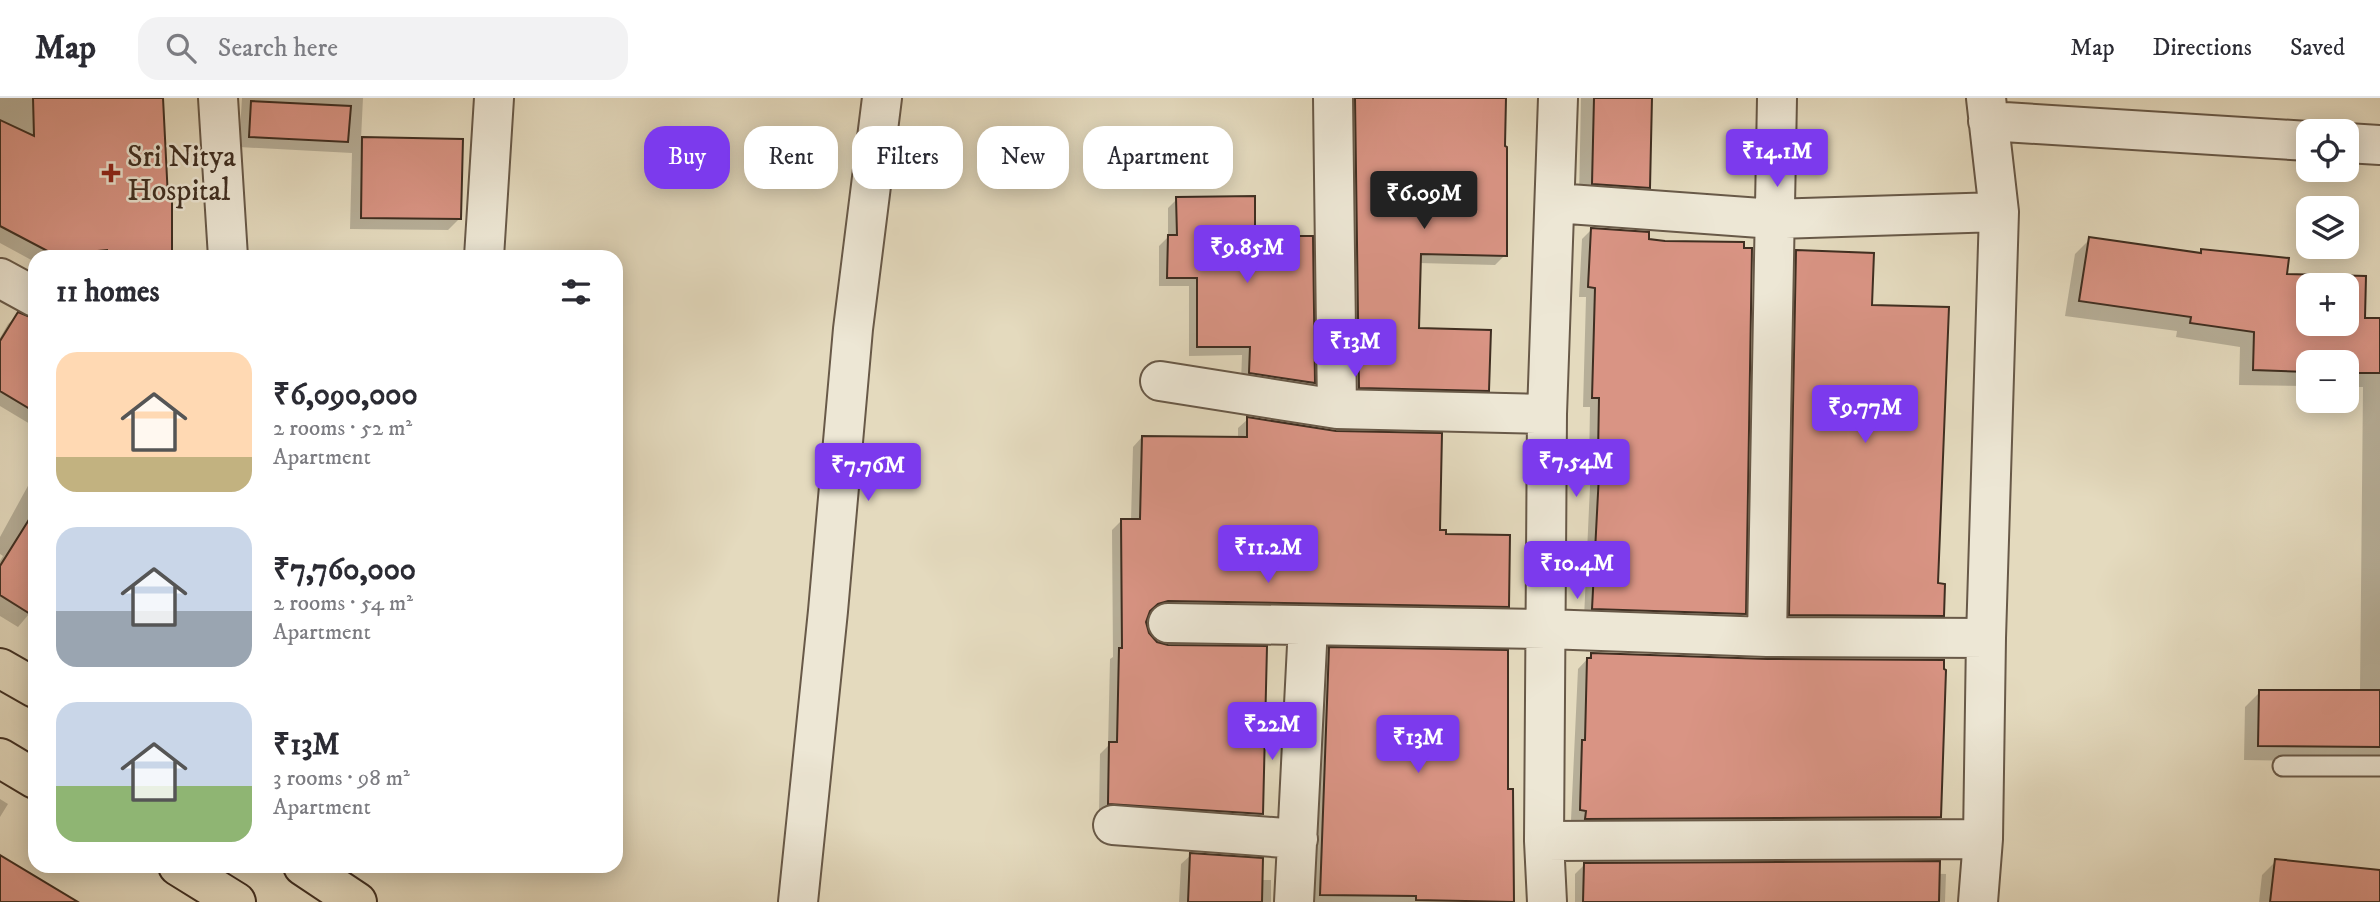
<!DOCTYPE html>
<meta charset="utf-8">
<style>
body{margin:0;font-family:"IM FELL DW Pica",serif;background:#f2f2f3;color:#2b2b33;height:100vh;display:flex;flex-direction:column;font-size:26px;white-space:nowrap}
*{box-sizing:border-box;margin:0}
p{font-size:23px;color:#7c7c81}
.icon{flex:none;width:38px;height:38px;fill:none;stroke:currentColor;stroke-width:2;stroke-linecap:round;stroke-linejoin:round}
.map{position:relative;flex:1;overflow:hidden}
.side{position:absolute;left:28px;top:152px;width:595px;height:623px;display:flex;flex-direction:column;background:#fff;border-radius:21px;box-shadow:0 4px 18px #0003}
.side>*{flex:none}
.guide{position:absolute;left:644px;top:28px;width:665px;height:63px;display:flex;gap:14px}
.controls{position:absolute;left:2296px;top:21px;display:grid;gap:14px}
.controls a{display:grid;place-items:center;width:63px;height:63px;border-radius:14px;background:#fff;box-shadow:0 4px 18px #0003;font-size:35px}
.price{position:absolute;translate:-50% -60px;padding:0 16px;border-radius:7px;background:#7c3aed;color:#fff;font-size:23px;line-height:46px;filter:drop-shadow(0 2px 4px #0008)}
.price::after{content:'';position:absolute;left:50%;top:42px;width:21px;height:16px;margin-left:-10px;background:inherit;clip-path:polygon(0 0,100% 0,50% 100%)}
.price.active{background:#222;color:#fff}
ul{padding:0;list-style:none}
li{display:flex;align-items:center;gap:21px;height:175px;padding:0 28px}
li span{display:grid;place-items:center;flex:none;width:196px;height:140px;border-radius:21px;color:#555}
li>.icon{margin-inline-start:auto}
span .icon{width:84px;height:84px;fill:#fffc;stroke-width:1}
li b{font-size:30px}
h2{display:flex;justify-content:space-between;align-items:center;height:84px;padding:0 28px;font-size:30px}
.tag{padding:0 24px;border-radius:21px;background:#fff;box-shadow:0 4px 18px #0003;font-size:24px;line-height:63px}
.tag.active{background:#7c3aed;color:#fff}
header{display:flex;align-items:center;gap:42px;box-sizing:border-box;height:98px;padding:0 35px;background:#fff;border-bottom:2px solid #e1e1e2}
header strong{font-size:33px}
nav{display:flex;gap:38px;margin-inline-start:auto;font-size:24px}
.search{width:490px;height:63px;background:#f2f2f3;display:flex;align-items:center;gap:18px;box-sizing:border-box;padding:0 24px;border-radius:21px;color:#7c7c81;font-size:26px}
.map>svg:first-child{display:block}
.shadow{fill:#0003;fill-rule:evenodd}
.building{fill:#d99484;stroke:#3f2e21;stroke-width:2;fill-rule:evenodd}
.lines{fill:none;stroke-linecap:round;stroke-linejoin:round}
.service-casing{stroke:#685948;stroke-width:23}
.minor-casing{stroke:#685948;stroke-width:42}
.primary-casing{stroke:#3f2e21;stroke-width:42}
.service{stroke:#ede7d5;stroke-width:19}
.minor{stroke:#ede7d5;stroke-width:38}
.primary{stroke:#e4dabe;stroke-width:38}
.poi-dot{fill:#8f2418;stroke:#ede7d5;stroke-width:2.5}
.labels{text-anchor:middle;stroke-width:5;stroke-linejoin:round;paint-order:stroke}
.poi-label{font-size:30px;fill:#3f2e21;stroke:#ede7d5;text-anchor:start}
</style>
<header>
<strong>Map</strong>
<div class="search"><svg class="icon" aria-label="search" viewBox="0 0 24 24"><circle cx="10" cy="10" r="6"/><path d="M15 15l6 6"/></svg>Search here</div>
<nav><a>Map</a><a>Directions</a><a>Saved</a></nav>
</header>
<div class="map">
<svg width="2380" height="804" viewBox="0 0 2380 804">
<rect width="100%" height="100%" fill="#e4dabe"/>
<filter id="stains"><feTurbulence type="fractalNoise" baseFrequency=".00286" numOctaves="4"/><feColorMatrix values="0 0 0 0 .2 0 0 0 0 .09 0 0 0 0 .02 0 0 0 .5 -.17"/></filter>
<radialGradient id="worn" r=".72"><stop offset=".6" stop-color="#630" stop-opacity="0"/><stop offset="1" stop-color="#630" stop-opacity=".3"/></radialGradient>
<path class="shadow" d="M0 0H161L166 102H171V159H35V164L0 145Z
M242 0H363L361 41 461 42 459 121 448 132 350 131 352 55 239 49Z
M1342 0H1504L1505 157 1495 167 1419 165 1418 232 1488 292 1478 302 1350 299Z
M1581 0H1650L1648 89 1635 103 1579 99Z
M1177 101 1313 285 1304 294 1241 284 1242 257 1189 258V188H1159V148L1168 139V110Z
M1592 131 1647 142 1744 516 1734 525 1584 520 1591 366H1589L1590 309H1583L1586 199H1579L1582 141Z
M2090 141 2198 156 2202 152 2285 177 2365 179 2363 222H2380V664L2244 662 2245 609 2260 594H2360L2363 289H2347V264H2308V288L2239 287 2240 249 2176 239 2177 233 2065 218 2075 156ZM2308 187H2347V226H2308Z
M1797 154 1870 209 1943 517 1933 527 1780 526 1787 163Z
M18 217 35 227V329L0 308V240L8 226Z
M1248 321 1439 434 1507 508 1497 518 1157 512 1147 515 1144 525 1148 537 1262 716 1252 725 1099 716 1100 656 1108 648 1110 561 1113 559 1112 432 1122 422H1131L1133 349 1142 339 1238 341V330Z
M35 375V509L18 529 0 518V463L3 458 0 456V439Z
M1330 551 1506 692 1511 804H1307L1320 561Z
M1592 556 1767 563 1939 719 1929 728 1576 730 1577 722H1571L1578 571Z
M0 701 8 706 0 719Z
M1191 757 1261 782H1271V804H1179L1181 766Z
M2276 763 2380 774V804H2259L2262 777Z
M1585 766 1946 776 1945 804H1575V776Z"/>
<path class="building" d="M33 0H163L168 100H172V159H107V152L55 157 0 128V22L34 38Z
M1355 0H1506L1505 48 1507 49V158L1421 156 1419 230 1491 232 1489 293 1359 290Z
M1594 0H1652L1650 90 1592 86Z
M251 3 351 8 348 44 249 39Z
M362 39 463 41 461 121 361 120Z
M1255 98V138H1313L1315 285 1249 275 1250 249H1197V180H1167L1168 137H1177L1176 99Z
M1591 130 1649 134V141L1665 143 1744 144V150H1752L1746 516 1592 511 1600 357H1598L1599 300H1592L1595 190 1588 189Z
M2089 139 2201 155V151L2289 160 2287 176 2366 178 2365 220H2380V275H2347V264H2308V274L2253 272 2254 234 2190 225 2191 219 2079 203ZM2308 187H2347V226H2308Z
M1796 152 1874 155 1872 207 1949 209 1938 485 1945 486 1944 518 1789 517Z
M18 214 35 221V314L0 293V243Z
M1247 319 1336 333 1442 335 1440 432H1446V436L1510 437 1509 509 1168 503 1158 506 1150 513 1146 524 1149 535 1157 544 1168 547 1267 548 1263 716 1108 706 1109 644H1117L1119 550H1122L1121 421H1140L1142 338 1247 339Z
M35 412V519L0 497V468Z
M1329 549 1508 552V691H1513L1514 804 1416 802V798L1320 797Z
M1591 555 1767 561 1944 562V571L1946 572 1941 719 1585 721 1586 713 1580 712 1582 642H1585L1587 560H1591Z
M2259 592H2380V649L2258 648Z
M1190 755 1263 760 1262 804H1188Z
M0 757 78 804H0Z
M2275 761 2380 772V804H2270Z
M1940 763 1939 804H1583L1584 765Z"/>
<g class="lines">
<defs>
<path id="service" d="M2283 668H2380"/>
<path id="minor" d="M218 0 228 159
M1333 0 1337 311
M1988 23 2308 43
M2347 45 2380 47
M1555 105 1774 121 1999 114
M484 159 494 0
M0 180 35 199
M1160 283 1337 311 1547 316
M1168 525 1546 531 1767 539 1986 540
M1767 539 1777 0
M1113 727 1298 741
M1544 743 1983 741
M798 804 828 513 853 231 882 0
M1294 804 1308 528
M1547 804 1544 743 1547 316 1558 0
M1978 804 1983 741 1986 540 1999 114 1986 0"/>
<path id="primary" d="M0 570 35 590
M0 660 35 681
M178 768 236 804
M303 768 357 804"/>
</defs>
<use href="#service" class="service-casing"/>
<use href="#minor" class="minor-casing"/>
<use href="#primary" class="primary-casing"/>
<use href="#service" class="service"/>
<use href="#minor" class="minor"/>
<use href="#primary" class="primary"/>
</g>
<path class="poi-dot" d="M107.5 64.5h7v7h7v7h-7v7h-7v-7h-7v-7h7z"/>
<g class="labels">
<g class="poi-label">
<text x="127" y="68">Sri Nitya<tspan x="127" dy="34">Hospital</tspan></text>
</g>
</g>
<rect width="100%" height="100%" filter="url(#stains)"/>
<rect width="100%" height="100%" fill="url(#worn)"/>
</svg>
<div class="controls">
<a><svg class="icon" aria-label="locate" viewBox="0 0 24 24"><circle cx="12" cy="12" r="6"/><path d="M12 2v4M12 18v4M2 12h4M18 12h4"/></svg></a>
<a><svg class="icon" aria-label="layers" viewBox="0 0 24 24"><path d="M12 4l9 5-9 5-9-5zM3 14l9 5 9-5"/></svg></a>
<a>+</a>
<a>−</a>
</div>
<b class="price" style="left:1777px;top:91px">₹14.1M</b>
<b class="price active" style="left:1424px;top:133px">₹6.09M</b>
<b class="price" style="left:1247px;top:187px">₹9.85M</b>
<b class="price" style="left:1355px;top:281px">₹13M</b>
<b class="price" style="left:1865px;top:347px">₹9.77M</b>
<b class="price" style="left:1576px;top:401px">₹7.54M</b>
<b class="price" style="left:868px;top:405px">₹7.76M</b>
<b class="price" style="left:1268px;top:487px">₹11.2M</b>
<b class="price" style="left:1577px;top:503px">₹10.4M</b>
<b class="price" style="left:1272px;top:664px">₹22M</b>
<b class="price" style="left:1418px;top:677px">₹13M</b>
<div class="guide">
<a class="tag active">Buy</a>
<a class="tag">Rent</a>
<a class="tag">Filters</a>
<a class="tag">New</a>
<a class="tag">Apartment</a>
</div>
<section class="side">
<h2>11 homes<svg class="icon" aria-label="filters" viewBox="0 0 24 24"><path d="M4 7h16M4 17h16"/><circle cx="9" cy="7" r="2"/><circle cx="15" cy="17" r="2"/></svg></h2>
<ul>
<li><span style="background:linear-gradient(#ffd9b3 75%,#c2b280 0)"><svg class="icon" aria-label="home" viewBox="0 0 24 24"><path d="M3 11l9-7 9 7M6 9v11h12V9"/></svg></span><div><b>₹6,090,000</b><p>2 rooms · 52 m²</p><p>Apartment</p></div></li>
<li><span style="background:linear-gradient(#c9d6e8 60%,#9aa5b1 0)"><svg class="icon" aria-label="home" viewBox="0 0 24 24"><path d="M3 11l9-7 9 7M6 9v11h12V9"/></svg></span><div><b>₹7,760,000</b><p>2 rooms · 54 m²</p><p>Apartment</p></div></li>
<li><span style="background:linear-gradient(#c9d6e8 60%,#8fb573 0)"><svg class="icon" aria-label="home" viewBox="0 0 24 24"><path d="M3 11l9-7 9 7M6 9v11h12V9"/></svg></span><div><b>₹13M</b><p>3 rooms · 98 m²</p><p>Apartment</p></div></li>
</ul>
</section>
</div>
